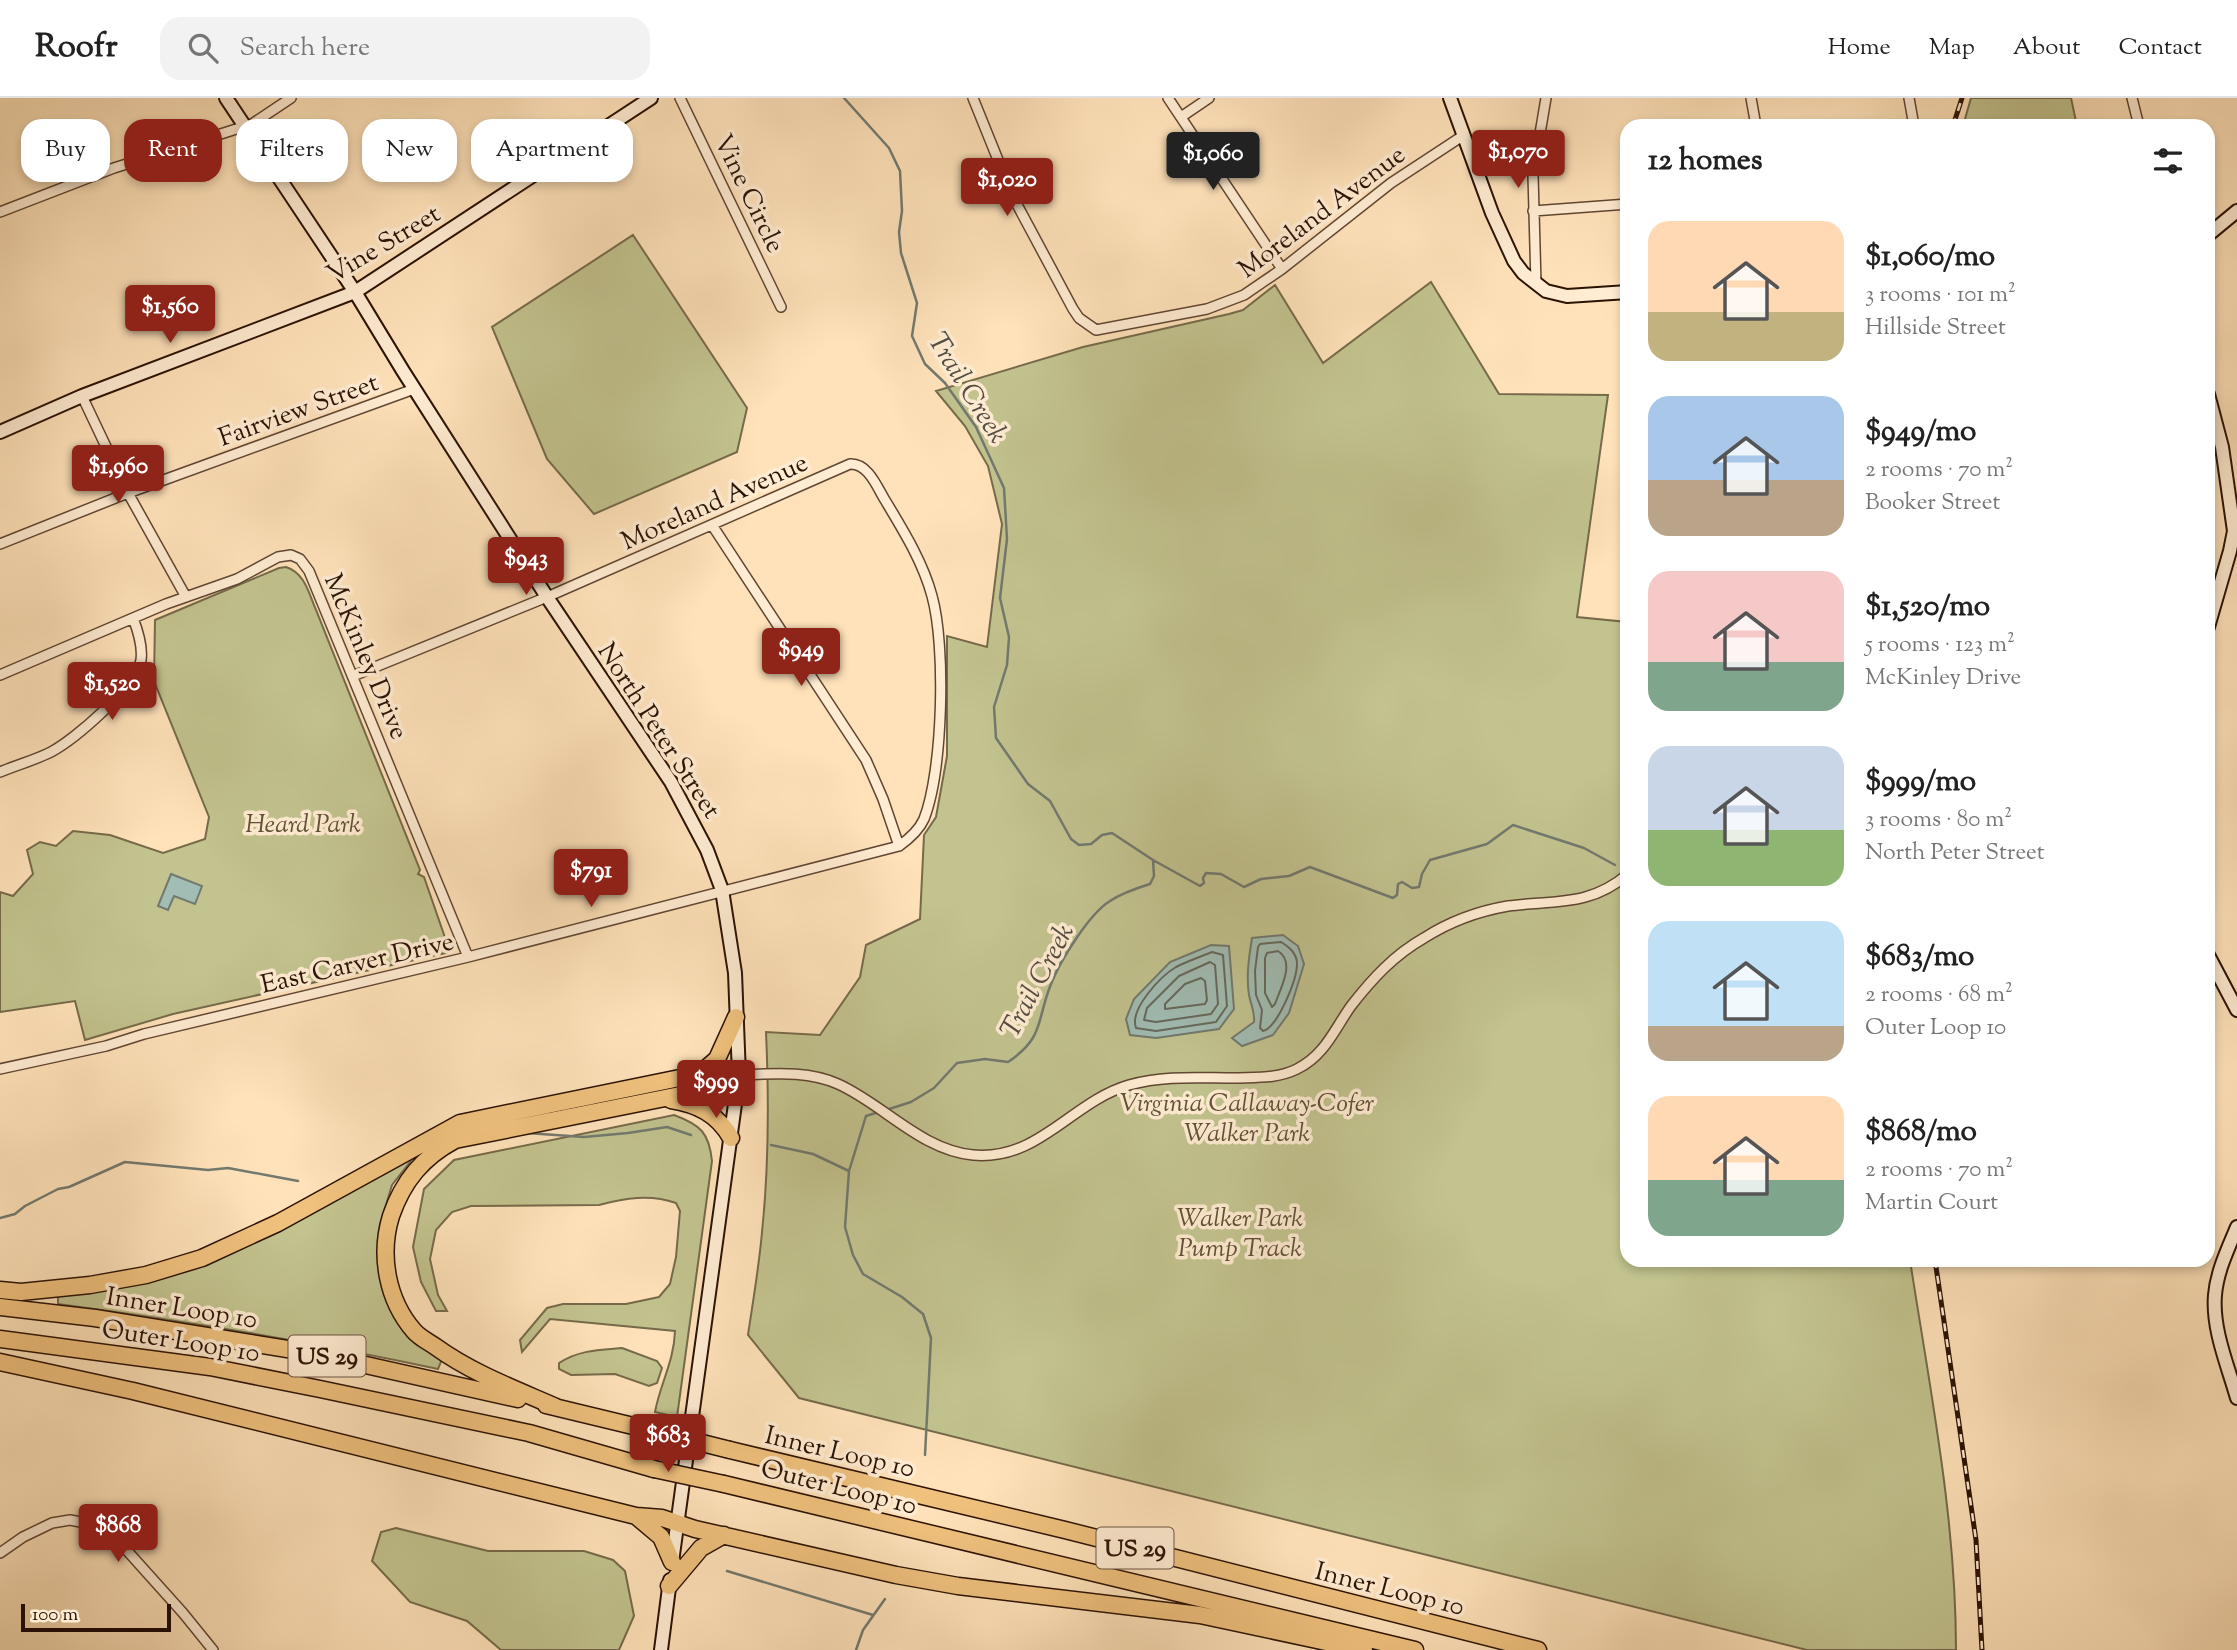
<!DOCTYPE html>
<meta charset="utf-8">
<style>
body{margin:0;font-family:"Sorts Mill Goudy",serif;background:#f2f2f2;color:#222;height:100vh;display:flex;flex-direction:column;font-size:26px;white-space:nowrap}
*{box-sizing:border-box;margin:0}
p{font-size:23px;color:#767676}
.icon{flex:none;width:38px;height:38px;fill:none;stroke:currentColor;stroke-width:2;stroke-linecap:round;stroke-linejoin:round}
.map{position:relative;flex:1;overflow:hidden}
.details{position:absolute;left:1620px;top:21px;width:595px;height:1148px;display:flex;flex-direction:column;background:#fff;border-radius:21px;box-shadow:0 4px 10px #0003}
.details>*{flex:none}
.guide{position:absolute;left:21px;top:21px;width:665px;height:63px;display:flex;gap:14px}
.scale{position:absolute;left:21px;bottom:18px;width:150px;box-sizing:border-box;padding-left:7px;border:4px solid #2b1204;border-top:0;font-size:19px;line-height:24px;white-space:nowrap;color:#2b1204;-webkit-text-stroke:5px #ffecd2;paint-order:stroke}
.price{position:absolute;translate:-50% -60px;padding:0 16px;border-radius:7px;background:#8f2418;color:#fff;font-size:23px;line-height:46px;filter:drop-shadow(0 2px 4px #0008)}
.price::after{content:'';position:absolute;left:50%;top:42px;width:21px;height:16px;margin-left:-10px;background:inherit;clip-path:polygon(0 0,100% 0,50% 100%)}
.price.active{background:#222;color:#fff}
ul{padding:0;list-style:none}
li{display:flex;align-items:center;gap:21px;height:175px;padding:0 28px}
li span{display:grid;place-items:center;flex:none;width:196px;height:140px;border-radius:21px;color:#555}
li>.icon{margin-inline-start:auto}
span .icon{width:84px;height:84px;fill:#fffc;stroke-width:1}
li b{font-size:30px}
h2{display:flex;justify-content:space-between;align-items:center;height:84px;padding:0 28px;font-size:30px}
.tag{padding:0 24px;border-radius:21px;background:#fff;box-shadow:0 4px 10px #0003;font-size:24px;line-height:63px}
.tag.active{background:#8f2418;color:#fff}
header{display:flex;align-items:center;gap:42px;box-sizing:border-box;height:98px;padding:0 35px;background:#fff;border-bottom:2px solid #e0e0e0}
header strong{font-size:33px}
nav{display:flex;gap:38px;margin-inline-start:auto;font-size:24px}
.search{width:490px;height:63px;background:#f2f2f2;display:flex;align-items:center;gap:18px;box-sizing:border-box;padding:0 24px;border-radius:21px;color:#767676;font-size:26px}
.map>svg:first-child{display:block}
.green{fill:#c2c38f;stroke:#766a4a;stroke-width:2}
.water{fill:#a1bdb4;stroke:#72796e;stroke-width:2}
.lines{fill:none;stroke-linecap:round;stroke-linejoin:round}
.shore{stroke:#66685c;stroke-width:2}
.stream{stroke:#72796e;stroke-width:2.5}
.street-casing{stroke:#604632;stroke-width:12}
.secondary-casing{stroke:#2b1204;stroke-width:16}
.highway-casing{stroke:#2b1204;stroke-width:19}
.street{stroke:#ffecd2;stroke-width:9}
.secondary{stroke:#ffecd2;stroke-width:12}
.highway{stroke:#f0c17d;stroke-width:16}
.rail-casing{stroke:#2b1204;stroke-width:5}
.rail{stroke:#ffecd2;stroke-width:2.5;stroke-dasharray:8;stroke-linecap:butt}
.highway-bridge-casing{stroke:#2b1204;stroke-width:19;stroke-linecap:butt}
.highway-bridge{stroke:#f0c17d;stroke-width:16}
.labels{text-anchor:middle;stroke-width:7;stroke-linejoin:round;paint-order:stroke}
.shield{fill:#ffecd2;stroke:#6b5342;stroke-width:2}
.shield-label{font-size:24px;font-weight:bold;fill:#2b1204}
.street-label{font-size:26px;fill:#2b1204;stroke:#ffecd2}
.park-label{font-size:26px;font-style:italic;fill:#605035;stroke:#ffecd2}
.water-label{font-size:28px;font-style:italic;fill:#544e42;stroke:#ffecd2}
</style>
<header>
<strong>Roofr</strong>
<div class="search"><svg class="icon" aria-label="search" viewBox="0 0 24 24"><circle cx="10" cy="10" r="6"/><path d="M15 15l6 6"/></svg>Search here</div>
<nav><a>Home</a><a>Map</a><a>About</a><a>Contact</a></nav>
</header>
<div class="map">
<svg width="2237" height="1552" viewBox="0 0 2237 1552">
<rect width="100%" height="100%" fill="#ffe2ba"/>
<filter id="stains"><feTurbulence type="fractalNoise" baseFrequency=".00286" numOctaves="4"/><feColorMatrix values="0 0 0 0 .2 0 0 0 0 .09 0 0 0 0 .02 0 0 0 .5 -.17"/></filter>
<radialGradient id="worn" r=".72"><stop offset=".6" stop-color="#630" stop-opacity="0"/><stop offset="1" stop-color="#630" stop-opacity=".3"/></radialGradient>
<path class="green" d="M1971 0H2071L2077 28H1963Z
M633 137 747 310 737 354 594 416 547 361 492 229Z
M1431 184 1499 296 1608 297 1577 519 1627 524 1628 1162H1910C1930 1292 1956 1420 1956 1552H1807L799 1300 748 1237C753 1203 759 1169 762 1134 769 1068 769 1001 766 934L820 937 860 879 866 847 920 821 924 737 936 719 947 658V538L987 549 1002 426 988 368 965 328 936 293 1083 249 1229 216 1243 212 1275 187 1323 265Z
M286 469C305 475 309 496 316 512L420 772 418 776 424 779 450 854 173 916 85 942 75 903 0 914V794L13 798 33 776 27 752 40 744 56 748 73 733 110 737 163 755 205 741 209 719 154 583 155 522 279 470Z
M674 1017C701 1027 709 1035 712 1063L677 1319 655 1314C660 1286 674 1264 675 1233L550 1221 522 1254 520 1242 547 1210 563 1206H626L659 1199 670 1186 676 1159 680 1113 676 1105C650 1096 625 1100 599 1107L471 1108 452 1114 436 1132 430 1161 438 1197 447 1213H436L421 1184 413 1149 424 1091 454 1062Z
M418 1054 392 1087 380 1127 378 1144 381 1181 442 1261 438 1271C312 1244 185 1223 58 1206V1197L210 1164 241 1151Z
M622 1250 657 1263 662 1270 657 1285 649 1288 615 1276 571 1277 559 1271V1265C579 1252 599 1252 622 1250Z
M396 1430 488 1453H584L613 1462 625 1473 634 1518 619 1552H501L467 1523 410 1504 372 1463 381 1434Z"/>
<path class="water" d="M171 776 202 788 195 806 174 798 168 812 158 808Z
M1283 837 1298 848 1304 866 1289 915 1273 937 1242 948 1232 940 1254 924C1255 914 1251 907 1249 897 1246 878 1249 859 1252 840Z
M1211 847 1229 848 1234 911 1219 931 1156 940 1130 937 1126 921 1134 901 1170 864Z"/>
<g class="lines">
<path class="shore" d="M1281 844C1289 849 1297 855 1297 866 1297 881 1278 929 1263 933L1260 930 1262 912 1256 897 1255 873 1258 849 1260 846Z
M1278 853C1296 864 1280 891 1275 906L1272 909 1265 895V860L1267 855Z
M1212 854 1223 857 1227 908 1216 924 1156 933 1136 930C1129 911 1161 878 1176 869 1188 863 1200 859 1212 854Z
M1210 864 1215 867 1218 906 1211 916 1156 924 1144 922 1147 910 1179 878Z
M1201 880 1205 883 1207 902 1205 906 1165 911V906L1185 886Z"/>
<path class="stream" d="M844 0 889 50 900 73 902 113 899 134 901 155 917 205 912 238 925 266 945 285 976 329 1004 390 1007 441 1000 500 1009 539 1007 567 994 609 996 640 1028 686 1050 703 1071 741 1079 747 1091 746 1102 737 1112 735 1153 762 1200 788 1204 785 1203 780 1206 775 1221 776 1244 789 1261 781 1289 778 1310 769 1393 800 1397 797 1398 786 1402 784 1412 790 1419 789 1422 776 1430 762 1487 746 1513 727 1584 750 1615 767
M886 1012 911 1004 934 990 957 965 985 961 1008 964C1045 939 1036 923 1051 886 1060 863 1089 816 1110 803 1122 795 1137 790 1150 786L1154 778 1153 762
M879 1014 866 1018 849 1073 845 1129 853 1157 863 1176 902 1199 923 1216 931 1240 925 1357
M527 1035 584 1039 628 1035 667 1029 691 1037
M771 1047 813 1056 849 1073
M0 1120 15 1116 25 1108 58 1091 69 1089 125 1064 208 1072 228 1070 298 1083
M727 1473 873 1517
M856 1552 863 1532 885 1501"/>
<defs>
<path id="street" d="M680 0 781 209
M973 0 1013 99 1073 211 1079 220 1096 232 1207 211 1244 197 1282 171 1391 85 1464 37
M1168 0 1282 171
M1751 0 1756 28
M1909 0 1914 28
M2132 0 2139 28
M1181 19 1209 0
M1533 113 1628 106
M0 114 114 70 252 26 291 0
M1536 186 1533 77 1546 0
M82 298 128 395 186 499
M712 427 866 662 883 701 899 748
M0 446 128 395 414 291
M0 577 166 506 237 481 278 459 291 457 300 461 309 473 468 859
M0 674C17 667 35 662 51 654 75 641 136 589 141 562 143 548 138 533 133 520
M0 971 106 948 144 936 468 859 899 748C909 741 919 732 924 721 943 672 946 548 932 498 923 464 903 432 885 402 877 389 868 365 850 366L547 499 353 578
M739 977C772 976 807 972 838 986 883 1006 921 1052 973 1057 1039 1063 1071 1004 1129 987 1164 977 1199 980 1234 980 1255 979 1277 981 1297 971 1325 957 1334 932 1351 908 1372 881 1394 857 1424 840 1449 824 1479 813 1508 808 1553 802 1590 809 1628 776
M0 1455 23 1439 52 1425 70 1422 86 1425 122 1447 183 1515 213 1552"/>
<path id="secondary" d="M226 0 355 194 403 273 547 499 671 684 707 752 722 792 735 875 739 977 672 1464
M1450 0 1492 115 1514 163 1523 175 1546 193 1567 198 1628 194
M2208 137 2237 113
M2208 296 2222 349 2234 433 2230 453 2208 529
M0 334 82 298 355 194 651 0
M2208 857 2237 912
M2237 1129C2228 1151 2217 1173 2215 1197 2212 1231 2228 1268 2237 1300
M661 1552 670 1482"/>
<path id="highway" d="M701 975 717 961 736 919
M671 1002C697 1006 718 1016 731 1040
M0 1192 21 1194 90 1187 146 1177 202 1160 278 1125 460 1025 714 973 739 977
M0 1209 95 1220 312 1255 518 1301
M0 1241 210 1269 320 1291 529 1335 654 1371
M0 1264 133 1293 636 1418 662 1420 695 1431 896 1477 958 1488 1200 1517 1364 1552
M546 1307 658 1334
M556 1309C515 1291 472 1275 436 1249 429 1244 420 1240 414 1233 387 1202 379 1157 391 1118 403 1083 423 1059 455 1042L715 990 739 977
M730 1352 1065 1432 1538 1552
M724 1386 1415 1552
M636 1418 661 1439 672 1464
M669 1488 701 1450 724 1437"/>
</defs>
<use href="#street" class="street-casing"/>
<use href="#secondary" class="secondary-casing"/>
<use href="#highway" class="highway-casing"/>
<use href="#street" class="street"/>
<use href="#secondary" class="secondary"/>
<use href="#highway" class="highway"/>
<defs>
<path id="rail" d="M1953 28 1962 0
M1935 1162 1976 1442 1982 1552"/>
</defs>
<use href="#rail" class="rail-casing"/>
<use href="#rail" class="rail"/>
<defs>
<path id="highway-bridge" d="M658 1334 730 1352
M654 1371 724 1386"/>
</defs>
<use href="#highway-bridge" class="highway-bridge-casing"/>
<use href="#highway-bridge" class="highway-bridge"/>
</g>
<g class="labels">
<g class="shield">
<rect x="288.5" y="1237.5" width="77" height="41" rx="5"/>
<rect x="1096.5" y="1429.5" width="77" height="41" rx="5"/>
</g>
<g class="shield-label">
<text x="327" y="1266">US 29</text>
<text x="1135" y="1458">US 29</text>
</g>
<g class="street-label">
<text transform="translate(750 95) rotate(64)" y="9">Vine Circle</text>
<text transform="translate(1321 113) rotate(-37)" y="9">Moreland Avenue</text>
<text transform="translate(383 145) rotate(-31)" y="9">Vine Street</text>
<text transform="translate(298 311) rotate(-20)" y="9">Fairview Street</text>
<text transform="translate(714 403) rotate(-24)" y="9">Moreland Avenue</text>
<text transform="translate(367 558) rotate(67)" y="9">McKinley Drive</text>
<text transform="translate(660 632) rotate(57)" y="9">North Peter Street</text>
<text transform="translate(357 864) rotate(-13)" y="9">East Carver Drive</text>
<text transform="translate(182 1209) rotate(9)" y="9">Inner Loop 10</text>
<text transform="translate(181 1242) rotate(9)" y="9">Outer Loop 10</text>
<text transform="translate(840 1353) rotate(13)" y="9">Inner Loop 10</text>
<text transform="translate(839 1388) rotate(14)" y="9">Outer Loop 10</text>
<text transform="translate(1390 1490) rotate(14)" y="9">Inner Loop 10</text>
</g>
<g class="park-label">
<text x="303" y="734">Heard Park</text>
<text x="1247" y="1013">Virginia Callaway-Cofer<tspan x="1247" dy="30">Walker Park</tspan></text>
<text x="1240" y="1128">Walker Park<tspan x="1240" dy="30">Pump Track</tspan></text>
</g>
<g class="water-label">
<text transform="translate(969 289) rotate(58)" y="10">Trail Creek</text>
<text transform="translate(1036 882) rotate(-62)" y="10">Trail Creek</text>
</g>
</g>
<rect width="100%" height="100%" filter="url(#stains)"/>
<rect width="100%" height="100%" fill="url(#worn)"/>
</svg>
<div class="scale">100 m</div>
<b class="price" style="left:1518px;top:92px">$1,070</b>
<b class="price active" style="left:1213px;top:94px">$1,060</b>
<b class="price" style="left:1007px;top:120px">$1,020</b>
<b class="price" style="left:170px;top:247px">$1,560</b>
<b class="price" style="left:118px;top:407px">$1,960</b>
<b class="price" style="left:526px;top:499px">$943</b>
<b class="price" style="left:801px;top:590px">$949</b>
<b class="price" style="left:112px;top:624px">$1,520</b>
<b class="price" style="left:591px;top:811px">$791</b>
<b class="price" style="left:716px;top:1022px">$999</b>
<b class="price" style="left:668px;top:1376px">$683</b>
<b class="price" style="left:118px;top:1466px">$868</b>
<div class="guide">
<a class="tag">Buy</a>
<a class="tag active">Rent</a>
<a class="tag">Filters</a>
<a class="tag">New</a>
<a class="tag">Apartment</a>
</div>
<section class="details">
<h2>12 homes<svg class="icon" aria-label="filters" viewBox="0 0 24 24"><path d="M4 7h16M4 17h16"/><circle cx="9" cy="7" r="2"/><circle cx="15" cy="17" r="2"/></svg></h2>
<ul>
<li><span style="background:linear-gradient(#ffd9b3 65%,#c2b280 0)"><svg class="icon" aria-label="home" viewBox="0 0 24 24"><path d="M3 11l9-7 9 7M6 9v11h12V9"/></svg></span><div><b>$1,060/mo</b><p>3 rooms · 101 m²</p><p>Hillside Street</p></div></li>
<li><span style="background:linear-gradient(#a9c7e8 60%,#b9a48a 0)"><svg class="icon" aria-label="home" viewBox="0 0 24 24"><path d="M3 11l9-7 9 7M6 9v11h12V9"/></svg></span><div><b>$949/mo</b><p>2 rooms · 70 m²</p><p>Booker Street</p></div></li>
<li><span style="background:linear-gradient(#f6c9c9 65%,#7fa58c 0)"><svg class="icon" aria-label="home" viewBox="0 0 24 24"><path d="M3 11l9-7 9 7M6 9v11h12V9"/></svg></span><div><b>$1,520/mo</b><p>5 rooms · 123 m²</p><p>McKinley Drive</p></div></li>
<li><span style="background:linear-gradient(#c9d6e8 60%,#8fb573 0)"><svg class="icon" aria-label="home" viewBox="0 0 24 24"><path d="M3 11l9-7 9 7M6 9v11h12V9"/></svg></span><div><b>$999/mo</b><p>3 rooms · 80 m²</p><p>North Peter Street</p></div></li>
<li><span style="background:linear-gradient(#bfe0f5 75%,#b9a48a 0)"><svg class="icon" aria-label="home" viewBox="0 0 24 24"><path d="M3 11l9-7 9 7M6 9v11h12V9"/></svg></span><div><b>$683/mo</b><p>2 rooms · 68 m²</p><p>Outer Loop 10</p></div></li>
<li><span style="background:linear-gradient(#ffd9b3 60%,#7fa58c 0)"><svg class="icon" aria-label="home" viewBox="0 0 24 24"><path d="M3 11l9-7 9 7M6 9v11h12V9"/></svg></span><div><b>$868/mo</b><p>2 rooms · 70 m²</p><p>Martin Court</p></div></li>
</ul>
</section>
</div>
